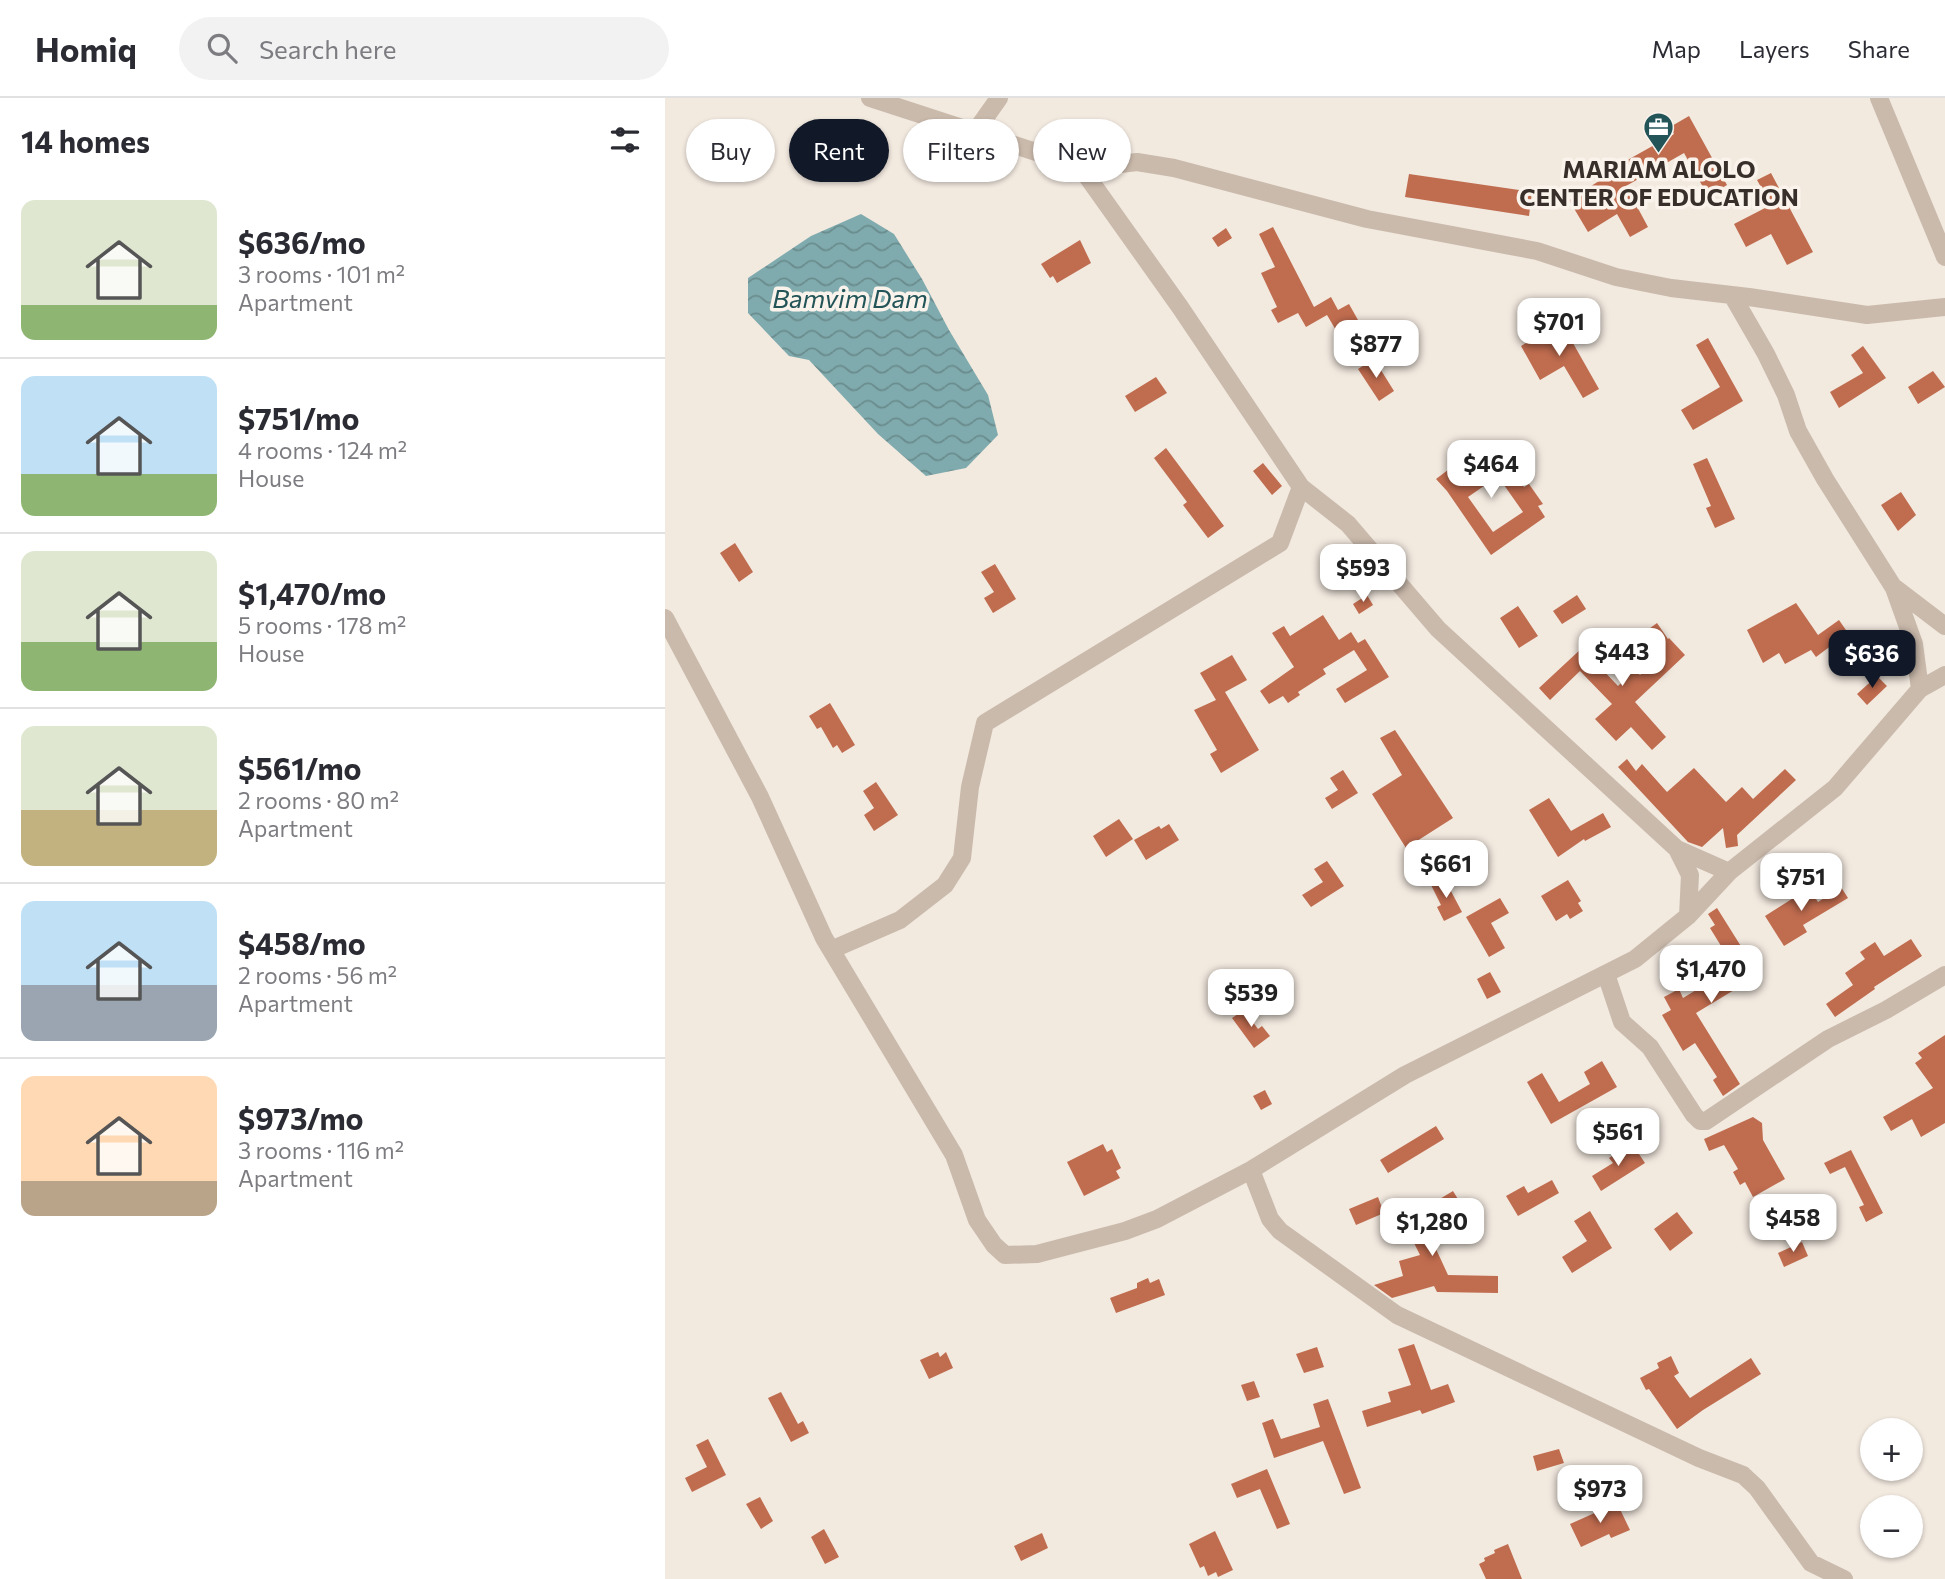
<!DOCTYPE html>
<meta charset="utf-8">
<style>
body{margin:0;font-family:Commissioner,sans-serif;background:#f2f2f3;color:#2b2b33;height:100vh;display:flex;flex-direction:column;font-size:26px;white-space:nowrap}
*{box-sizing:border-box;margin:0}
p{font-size:23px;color:#7c7c81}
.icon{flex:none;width:38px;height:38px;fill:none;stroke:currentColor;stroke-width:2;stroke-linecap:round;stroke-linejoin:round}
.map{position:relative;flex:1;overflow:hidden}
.panel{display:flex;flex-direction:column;background:#fff;width:665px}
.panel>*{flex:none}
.top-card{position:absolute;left:21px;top:21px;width:665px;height:63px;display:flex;gap:14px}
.buttons{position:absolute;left:1195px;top:1320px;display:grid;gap:14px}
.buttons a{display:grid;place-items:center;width:63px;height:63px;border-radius:50%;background:#fff;box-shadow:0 2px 5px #0004;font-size:35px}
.price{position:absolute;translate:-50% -60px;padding:0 16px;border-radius:14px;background:#fff;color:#222;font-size:23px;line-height:46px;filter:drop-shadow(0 2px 4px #0008)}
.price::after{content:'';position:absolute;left:50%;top:42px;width:21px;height:16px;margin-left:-10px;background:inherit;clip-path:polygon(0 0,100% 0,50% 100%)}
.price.selected{background:#111827;color:#fff}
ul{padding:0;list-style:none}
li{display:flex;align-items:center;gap:21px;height:175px;padding:0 21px}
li+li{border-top:2px solid #e1e1e2}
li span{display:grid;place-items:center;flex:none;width:196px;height:140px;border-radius:14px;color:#555}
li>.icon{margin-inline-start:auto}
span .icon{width:84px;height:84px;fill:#fffc;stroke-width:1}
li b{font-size:30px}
h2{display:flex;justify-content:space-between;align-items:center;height:84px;padding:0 21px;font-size:30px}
.tag{padding:0 24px;border-radius:32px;background:#fff;box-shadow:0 2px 5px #0004;font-size:24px;line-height:63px}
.tag.selected{background:#111827;color:#fff}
header{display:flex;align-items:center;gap:42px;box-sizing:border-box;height:98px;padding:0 35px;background:#fff;border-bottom:2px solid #e1e1e2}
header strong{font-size:33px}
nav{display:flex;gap:38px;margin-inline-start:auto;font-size:24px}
.search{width:490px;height:63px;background:#f2f2f3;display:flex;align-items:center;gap:18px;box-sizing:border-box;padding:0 24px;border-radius:38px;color:#7c7c81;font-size:26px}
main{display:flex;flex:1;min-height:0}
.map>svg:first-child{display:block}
.water{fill:url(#water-waves)}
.building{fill:#c06c4f}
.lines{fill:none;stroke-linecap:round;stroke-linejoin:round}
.minor{stroke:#cabaac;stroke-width:18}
.labels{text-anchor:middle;stroke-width:7;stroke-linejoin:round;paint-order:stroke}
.poi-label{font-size:24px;font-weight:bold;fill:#382f2a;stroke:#f9f3ec}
.water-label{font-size:26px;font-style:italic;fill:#225458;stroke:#f9f3ec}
</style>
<header>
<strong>Homiq</strong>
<div class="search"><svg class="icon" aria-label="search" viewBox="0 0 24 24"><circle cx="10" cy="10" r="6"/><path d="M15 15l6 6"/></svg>Search here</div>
<nav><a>Map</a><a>Layers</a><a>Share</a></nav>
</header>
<main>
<section class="panel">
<h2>14 homes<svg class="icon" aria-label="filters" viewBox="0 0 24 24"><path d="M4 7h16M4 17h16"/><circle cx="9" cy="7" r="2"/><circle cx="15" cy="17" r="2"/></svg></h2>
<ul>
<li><span style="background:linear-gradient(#dfe7d0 75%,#8fb573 0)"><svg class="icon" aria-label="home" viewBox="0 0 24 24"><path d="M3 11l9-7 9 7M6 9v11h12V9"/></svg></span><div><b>$636/mo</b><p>3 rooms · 101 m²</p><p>Apartment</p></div></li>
<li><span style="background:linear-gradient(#bfe0f5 70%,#8fb573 0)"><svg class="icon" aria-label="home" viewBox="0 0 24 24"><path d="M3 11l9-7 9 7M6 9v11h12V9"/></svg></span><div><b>$751/mo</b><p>4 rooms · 124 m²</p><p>House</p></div></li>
<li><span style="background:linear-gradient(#dfe7d0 65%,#8fb573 0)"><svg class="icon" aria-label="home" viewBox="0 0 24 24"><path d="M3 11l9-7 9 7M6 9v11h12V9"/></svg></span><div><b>$1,470/mo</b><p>5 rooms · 178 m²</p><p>House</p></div></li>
<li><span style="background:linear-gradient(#dfe7d0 60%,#c2b280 0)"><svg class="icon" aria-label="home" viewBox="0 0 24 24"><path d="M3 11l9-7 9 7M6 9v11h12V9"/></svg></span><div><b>$561/mo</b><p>2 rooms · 80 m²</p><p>Apartment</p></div></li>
<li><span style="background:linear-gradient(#bfe0f5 60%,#9aa5b1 0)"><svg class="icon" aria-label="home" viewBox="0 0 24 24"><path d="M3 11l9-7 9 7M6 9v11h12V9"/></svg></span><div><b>$458/mo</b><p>2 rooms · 56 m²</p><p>Apartment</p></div></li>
<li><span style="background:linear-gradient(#ffd9b3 75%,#b9a48a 0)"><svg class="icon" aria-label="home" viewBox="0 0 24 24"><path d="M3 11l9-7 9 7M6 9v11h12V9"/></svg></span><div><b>$973/mo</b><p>3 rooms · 116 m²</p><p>Apartment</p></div></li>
</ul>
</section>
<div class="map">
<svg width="1280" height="1481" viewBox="0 0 1280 1481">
<defs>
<pattern id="water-waves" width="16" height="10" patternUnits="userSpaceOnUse" patternTransform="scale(1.75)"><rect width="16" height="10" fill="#80abae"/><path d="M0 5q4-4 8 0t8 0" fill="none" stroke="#6a8c8e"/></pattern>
</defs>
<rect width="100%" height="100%" fill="#f2e9df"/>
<path class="water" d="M196 116 229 136 257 181 284 232 323 297 333 337 301 370 261 378 213 336 144 262 124 258 83 215V180L146 138Z"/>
<path class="building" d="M1024 18 1062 87 1043 98 1019 55 961 88 983 129 965 139 952 116 923 134 904 102 934 83 927 71 945 61 950 69 1009 36 1005 29Z
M1106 75 1148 154 1122 167 1106 136 1081 149 1069 126 1102 109 1094 93 1097 91 1092 82Z
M744 76 867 94 864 118 740 99Z
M608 129 649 209 666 199 673 212 684 206 693 222 672 234 662 217 641 229 633 215 613 225 606 212 612 209 596 175 610 169 594 136Z
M561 130 567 140 553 149 547 140Z
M415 142 426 165 392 185 388 178 385 180 376 166Z
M896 224 934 291 918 300 899 268 875 282 856 248Z
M1043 240 1078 303 1028 332 1016 312 1055 289 1031 247Z
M1198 248 1221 280 1174 310 1165 294 1198 275 1186 257Z
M709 261 729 293 714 303 693 271Z
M1268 273 1280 289 1253 306 1243 289Z
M491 279 502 295 470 314 460 298Z
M501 350 559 428 543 440 518 407 522 404 489 360Z
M808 353 829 381 803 399 828 434 858 414 827 370 840 361 859 389 864 386 878 406 873 408 880 419 826 457 782 393 771 381Z
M1042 360 1070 421 1050 430 1041 410 1046 408 1028 366Z
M598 365 617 388 607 397 588 373Z
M1236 394 1251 417 1233 433 1216 407Z
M70 445 88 474 74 484 55 455Z
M330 466 351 501 328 515 319 500 329 494 316 474Z
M702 497 708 507 694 516 688 506Z
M912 497 921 511 897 526 888 513Z
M1131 505 1153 537 1174 522 1183 535 1151 559 1146 552 1120 566 1114 555 1098 565 1082 532Z
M853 508 873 538 854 550 835 520Z
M658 517 674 542 686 534 693 545 700 541 724 579 680 605 671 591 702 572 689 552 658 571 661 576 633 594 635 597 623 605 618 598 604 606 595 593 629 569 607 535 619 528 625 538Z
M992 525 1003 541 1004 540 1020 557 970 604 1001 639 987 652 966 629 951 643 930 621 947 606 915 573 885 602 874 590 917 550 953 588 970 572 975 577 996 557 977 536Z
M567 557 582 582 560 594 594 652 556 675 545 656 552 652 529 612 551 602 535 575Z
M1212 578 1222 588 1202 607 1192 596Z
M165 605 190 647 177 655 172 647 168 650 156 629 152 631 144 618Z
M730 632 788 720 741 750 707 696 737 677 715 640Z
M962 661 971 673 977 666 1002 694 1029 670 1061 704 1077 689 1088 701 1120 671 1131 682 1072 737 1073 748 1061 750 1058 730 1037 749 1023 744 953 669Z
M678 672 693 695 667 711 660 700 673 692 665 680Z
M211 684 233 717 209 733 199 717 209 710 198 693Z
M884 700 906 733 938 715 946 729 920 743 919 741 893 759 864 712Z
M454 721 468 741 441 759 428 738Z
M504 726 514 742 481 762 469 742 494 728 496 731Z
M662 763 679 788 646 809 637 797 658 784 649 771Z
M779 780 797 814 779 823 772 809 776 807 766 787Z
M903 782 916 803 913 805 918 813 905 821 902 816 891 823 876 798Z
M1142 787 1153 804 1176 789 1183 800 1138 827 1142 834 1119 848 1100 818 1130 799 1128 795Z
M835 800 844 815 826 825 840 850 824 859 801 819Z
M1052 810 1094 877 1031 915 1075 986 1058 998 1048 982 1052 979 1030 945 1018 953 997 917 1006 912 999 899 1014 891 1018 900 1069 869 1045 830 1050 827 1043 816Z
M1246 841 1257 858 1209 889 1210 891 1170 919 1161 906 1188 887 1180 875 1200 861 1195 854 1210 844 1219 858Z
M825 874 836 894 822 901 812 881Z
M579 912 593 931 597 928 605 938 589 950 567 920Z
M1280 937V1025L1256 1039 1247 1021 1226 1033 1218 1019 1268 990 1250 965 1257 960 1253 955Z
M937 963 952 989 886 1026 862 984 877 975 894 1004 925 986 919 974Z
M600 992 607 1006 596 1012 588 998Z
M1088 1019 1097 1025 1098 1042 1120 1081 1088 1099 1080 1084 1075 1087 1068 1074 1073 1071 1059 1047 1044 1053 1039 1041Z
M771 1028 779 1041 723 1075 715 1062Z
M438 1046 442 1054 447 1051 456 1070 451 1073 455 1080 419 1098 402 1064Z
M970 1050 980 1065 936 1093 927 1078 948 1065 944 1060 958 1051 961 1056Z
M1186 1052 1218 1115 1201 1124 1194 1109 1199 1107 1180 1069 1165 1076 1159 1065Z
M887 1082 894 1095 853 1118 841 1098 859 1088 863 1095Z
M788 1093 796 1106 760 1127 783 1177 833 1178V1195L772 1194 769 1188 727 1200 709 1187 738 1178 734 1163 755 1157 747 1141 751 1140 732 1108 745 1100 753 1114Z
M713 1099 719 1115 691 1127 684 1111Z
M925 1113 947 1150 907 1175 897 1159 922 1143 909 1123Z
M1012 1114 1028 1135 1005 1153 989 1131Z
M1137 1144 1143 1158 1119 1169 1113 1155Z
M483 1180 485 1185 494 1181 500 1197 451 1215 445 1200 472 1190V1185Z
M749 1246 766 1292 783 1286 790 1304 757 1316 755 1312 702 1329 697 1313 726 1304 723 1294 746 1287 733 1251Z
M652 1249 659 1269 639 1275 631 1256Z
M273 1254 275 1259 281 1254 288 1270 264 1281 255 1262Z
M1006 1258 1014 1275 1009 1278 1025 1300 1086 1260 1096 1276 1038 1312 1012 1331 984 1291 981 1292 975 1280 994 1270 992 1265Z
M589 1283 595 1299 582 1303 576 1287Z
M116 1294 133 1326 138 1323 144 1335 126 1344 103 1300Z
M663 1301 696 1390 679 1396 658 1343 609 1360 597 1325 608 1321 616 1341 655 1329 648 1306Z
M43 1341 61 1377 27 1394 20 1380 42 1369 31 1347Z
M894 1351 899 1365 872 1373 868 1358Z
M602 1371 625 1426 612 1431 595 1391 572 1400 566 1386Z
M95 1399 108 1423 96 1431 81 1406Z
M952 1405 965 1432 946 1440 944 1436 916 1449 905 1426Z
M159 1431 174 1459 160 1466 146 1439Z
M550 1433 568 1472 553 1479 551 1474 543 1478 539 1468 535 1470 524 1446Z
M377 1435 383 1450 356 1463 349 1448Z
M843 1446 857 1481H821L814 1466 820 1463 819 1460 830 1455 829 1452Z"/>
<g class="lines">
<path class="minor" d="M205 0 405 65 439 68 472 64 509 70 702 121 872 153 951 179 1006 190 1084 199 1202 217 1280 209
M1214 0 1280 159
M310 34 334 0
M414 67 515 209 636 389 683 426 773 531 1012 751 1025 777 1023 818
M1067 197 1101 256 1121 297 1133 333 1160 381 1229 490 1249 546 1255 591
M1230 490 1280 528
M0 520 95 699 159 840 289 1057 312 1122 329 1147 340 1157 372 1156 460 1133 492 1121 586 1072 740 977 970 861 1023 818 1064 774 1170 690 1255 591 1280 577
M1012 751 1064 774
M166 852 235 822 280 787 297 760 305 689 320 625 615 445 636 389
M941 876 957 924 985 949 1029 1017 1035 1023H1041L1163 941 1221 912 1280 877
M586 1072 605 1121 615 1133 732 1217 1034 1360 1078 1377 1092 1390 1146 1465 1179 1481"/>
</g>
<defs>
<symbol id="office-pin" viewBox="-11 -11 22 30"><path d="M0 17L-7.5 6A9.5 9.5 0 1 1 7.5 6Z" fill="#225458" stroke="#f9f3ec"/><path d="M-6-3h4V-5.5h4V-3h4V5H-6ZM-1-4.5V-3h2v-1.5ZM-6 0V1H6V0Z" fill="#fff"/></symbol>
</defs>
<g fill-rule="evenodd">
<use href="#office-pin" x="976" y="12" width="35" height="47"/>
</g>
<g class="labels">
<g class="poi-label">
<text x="994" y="80">MARIAM ALOLO<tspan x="994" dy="28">CENTER OF EDUCATION</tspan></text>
</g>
<g class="water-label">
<text x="185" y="210">Bamvim Dam</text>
</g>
</g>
</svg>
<div class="buttons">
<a>+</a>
<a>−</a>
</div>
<b class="price" style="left:894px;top:260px">$701</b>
<b class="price" style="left:711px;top:282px">$877</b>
<b class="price" style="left:826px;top:402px">$464</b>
<b class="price" style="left:698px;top:506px">$593</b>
<b class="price" style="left:957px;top:590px">$443</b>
<b class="price selected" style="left:1207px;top:592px">$636</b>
<b class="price" style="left:781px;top:802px">$661</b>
<b class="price" style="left:1136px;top:815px">$751</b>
<b class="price" style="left:1046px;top:907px">$1,470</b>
<b class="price" style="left:586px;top:931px">$539</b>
<b class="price" style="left:953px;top:1070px">$561</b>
<b class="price" style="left:1128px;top:1156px">$458</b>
<b class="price" style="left:767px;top:1160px">$1,280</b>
<b class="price" style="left:935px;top:1427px">$973</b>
<div class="top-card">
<a class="tag">Buy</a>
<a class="tag selected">Rent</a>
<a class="tag">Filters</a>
<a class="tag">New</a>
</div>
</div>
</main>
